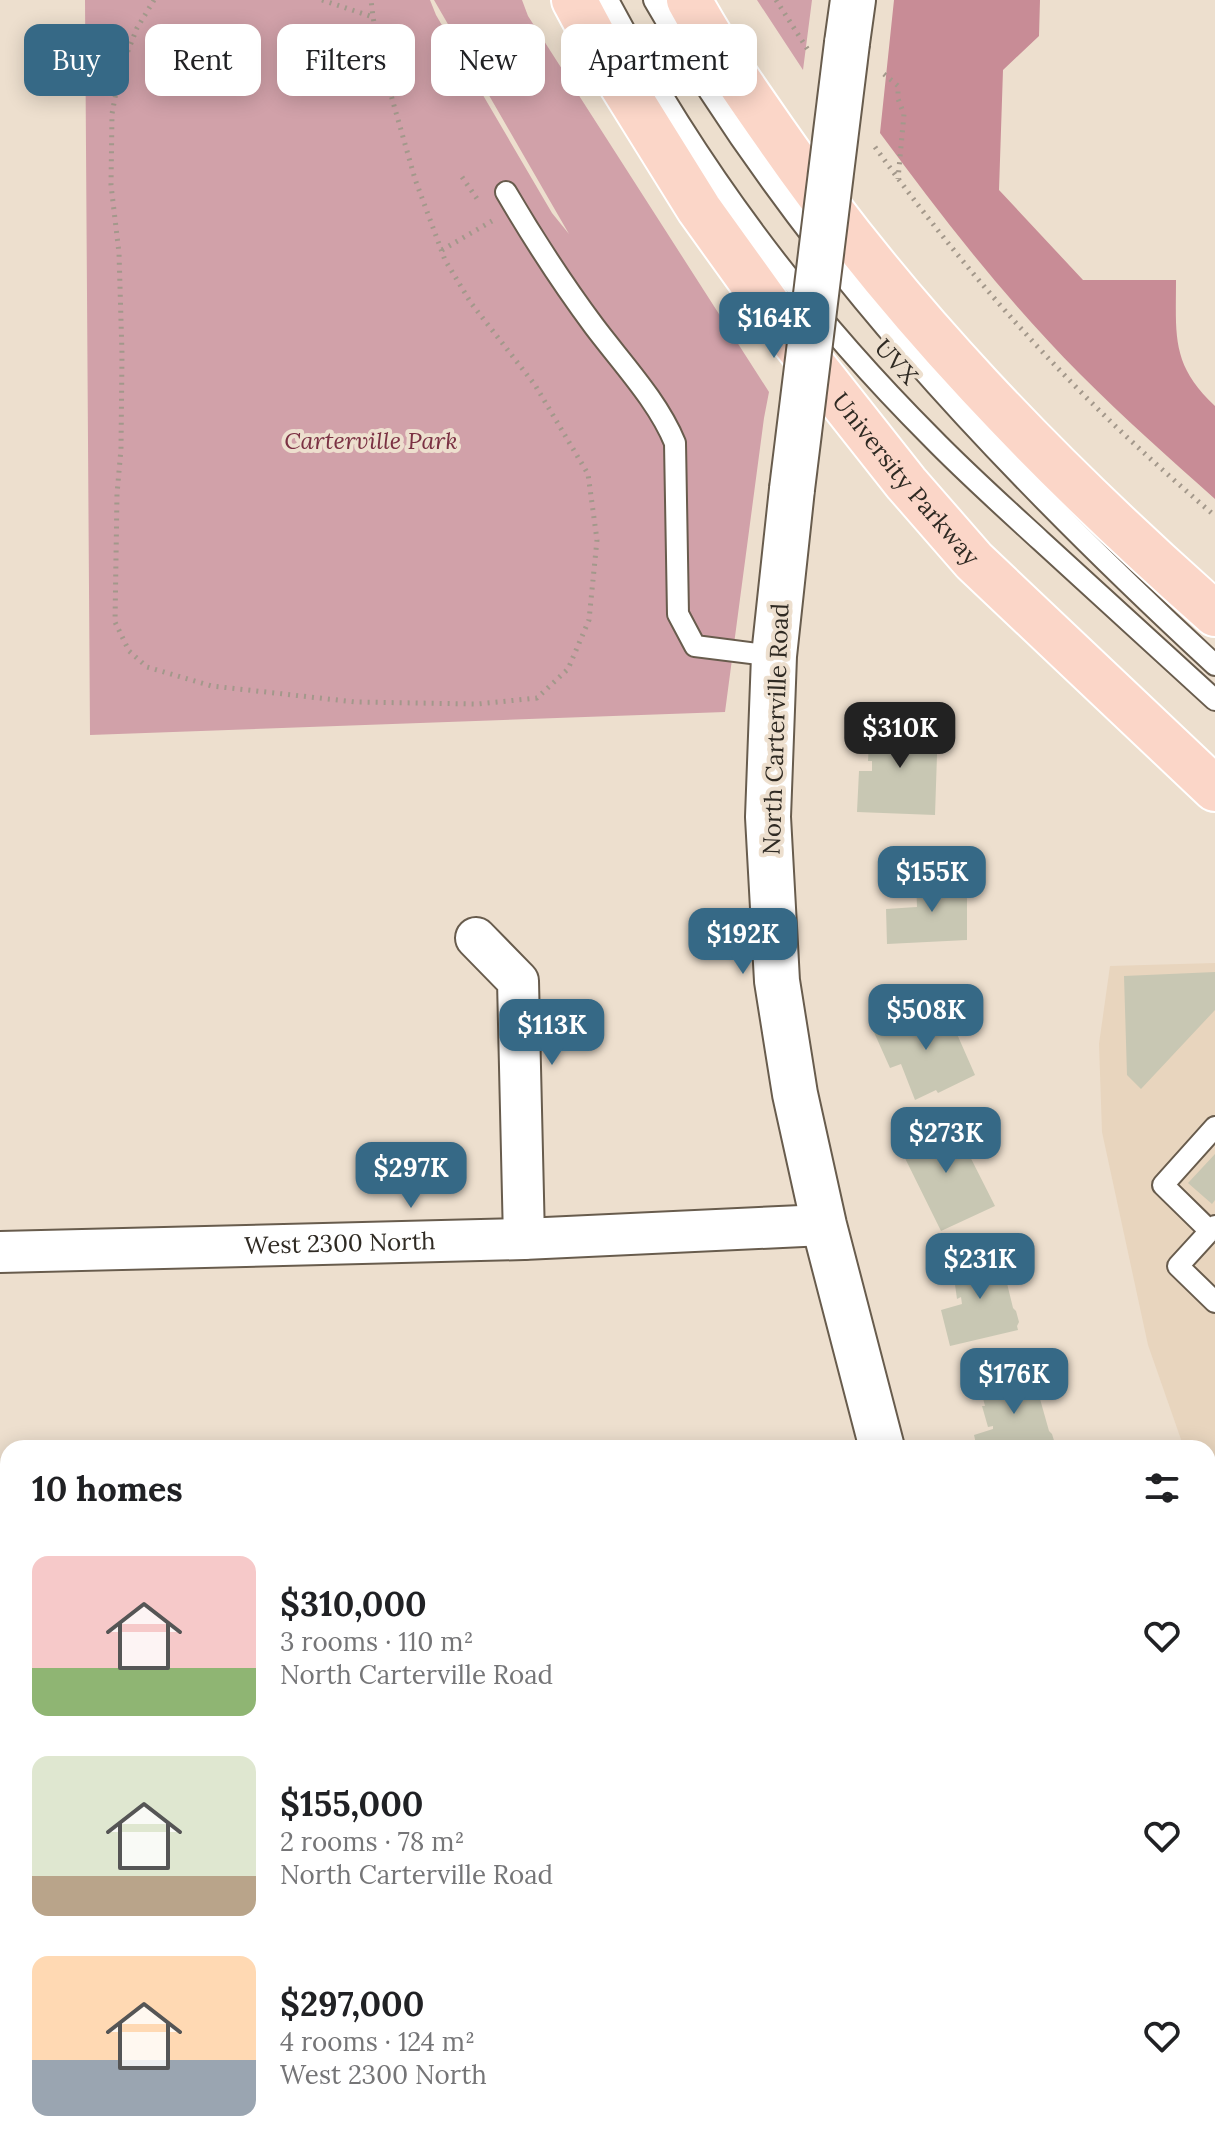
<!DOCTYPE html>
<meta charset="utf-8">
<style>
body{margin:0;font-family:Lora,serif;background:#f2f2f2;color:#202124;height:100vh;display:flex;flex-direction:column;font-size:30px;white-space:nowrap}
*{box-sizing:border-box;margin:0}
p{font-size:26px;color:#757577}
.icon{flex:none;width:44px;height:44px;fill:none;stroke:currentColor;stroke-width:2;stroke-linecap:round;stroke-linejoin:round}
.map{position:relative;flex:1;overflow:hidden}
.details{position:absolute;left:0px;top:1440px;width:1216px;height:712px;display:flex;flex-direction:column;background:#fff;border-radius:24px 24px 0 0;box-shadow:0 4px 20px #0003}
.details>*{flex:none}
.banner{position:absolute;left:24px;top:24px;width:800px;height:72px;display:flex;gap:16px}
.price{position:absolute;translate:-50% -68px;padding:0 18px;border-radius:16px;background:#366986;color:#fff;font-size:26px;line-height:52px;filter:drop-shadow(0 2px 4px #0008)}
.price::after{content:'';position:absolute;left:50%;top:48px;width:24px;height:18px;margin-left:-12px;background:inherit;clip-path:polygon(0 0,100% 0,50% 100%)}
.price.selected{background:#222;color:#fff}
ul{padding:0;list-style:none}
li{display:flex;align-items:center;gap:24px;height:200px;padding:0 32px}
li span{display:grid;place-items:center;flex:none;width:224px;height:160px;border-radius:16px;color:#555}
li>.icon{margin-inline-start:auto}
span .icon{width:96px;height:96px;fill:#fffc;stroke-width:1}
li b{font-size:34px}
h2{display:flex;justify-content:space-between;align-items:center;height:96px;padding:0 32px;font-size:34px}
.tag{padding:0 28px;border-radius:16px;background:#fff;box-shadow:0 4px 20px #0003;font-size:28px;line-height:72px}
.tag.selected{background:#366986;color:#fff}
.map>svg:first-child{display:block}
.built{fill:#e8d5be}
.green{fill:#d1a1a9}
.forest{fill:#c88c96}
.building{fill:#c8c7b3}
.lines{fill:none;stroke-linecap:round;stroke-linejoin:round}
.service-casing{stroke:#685c4d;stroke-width:24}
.minor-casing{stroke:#685c4d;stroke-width:44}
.tertiary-casing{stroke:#685c4d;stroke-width:48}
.primary-casing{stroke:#fff;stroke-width:48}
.path{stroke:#a3988b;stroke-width:5;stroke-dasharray:2 6;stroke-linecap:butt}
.service{stroke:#fff;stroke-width:20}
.minor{stroke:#fff;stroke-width:40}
.tertiary{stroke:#fff;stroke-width:44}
.primary{stroke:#fbd6c8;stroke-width:44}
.tertiary-bridge-casing{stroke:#685c4d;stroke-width:48;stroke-linecap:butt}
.tertiary-bridge{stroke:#fff;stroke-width:44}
.labels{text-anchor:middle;stroke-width:8;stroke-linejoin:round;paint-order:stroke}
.street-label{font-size:24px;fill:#2f2a23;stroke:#eddfce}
.park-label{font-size:24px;font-style:italic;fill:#7b3143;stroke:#eddfce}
</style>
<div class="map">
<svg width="1215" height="2152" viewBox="0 0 1215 2152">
<rect width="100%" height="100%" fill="#eddfce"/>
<path class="built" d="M1215 963V1509L1208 1495V1448H1184L1148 1345 1102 1132 1099 1044 1110 966Z
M1215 1757V2152H1152L1154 2144H1208V1796Z"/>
<path class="green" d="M85 0H430L436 15 552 213 569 234 434 0H522L528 16 769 392 764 418 725 712 90 735Z
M757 0H812L803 70Z"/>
<path class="forest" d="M894 0H1040L1039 36 1003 70 999 190 1083 280H1176C1176 336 1171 365 1215 406V499C1169 458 1123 417 1080 374 1006 300 942 217 880 133Z"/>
<path class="building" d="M870 723 938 725 935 815 857 812 859 771H872V761H868Z
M967 878V940L887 944 886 909 917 907 916 880Z
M1215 972V1010L1141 1089 1127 1075 1124 976Z
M946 1009 975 1075 938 1093 936 1090 915 1100 901 1064 890 1068 873 1030 913 1012 918 1022Z
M951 1119 995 1206 941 1231 898 1144Z
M1215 1154V1200L1212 1204 1188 1183Z
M998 1251 999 1255 1003 1257 1006 1268 1004 1271 1013 1308 1016 1311 1019 1322 1017 1326 1018 1330 950 1346 941 1310 962 1304 961 1297 957 1299 952 1263Z
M1033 1374 1049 1431 1052 1434 1056 1447 977 1448 974 1435 993 1429V1426L988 1427 982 1406H985L980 1387Z"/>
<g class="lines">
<defs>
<path id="service" d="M608 0C693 161 802 308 931 437 966 473 1004 507 1041 541 1099 594 1157 647 1215 700
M654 0C798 254 1002 468 1215 665
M506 192C533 238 562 283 594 326 621 362 658 401 675 443L678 614 695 646 774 656
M1215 1127 1163 1185 1210 1231 1215 1226
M1210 1231 1178 1266 1215 1302
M1208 1898 1215 1875
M1185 2152 1187 2144"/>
<g id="minor">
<path d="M476 938 518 981 524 1239"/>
<path id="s1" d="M0 1252 524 1239 824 1225"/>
<path d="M0 2025H8"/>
</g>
<path id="tertiary" d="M847 43 853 0
M792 489 774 656 768 817 777 981 795 1094 824 1225 882 1448
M961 2152 962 2144"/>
<g id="primary">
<path id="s2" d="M574 0 605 58 699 209 793 340 906 483 974 561 1215 789"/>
<path d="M689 0C714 46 744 89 774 132 898 312 1051 469 1215 614"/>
</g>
</defs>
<use href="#service" class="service-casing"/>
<use href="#minor" class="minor-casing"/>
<use href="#tertiary" class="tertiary-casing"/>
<use href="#primary" class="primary-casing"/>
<path class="path" d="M154 0 137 28 120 71 112 114 111 185 119 253 122 354 121 449 117 494 115 622 129 651 147 667 212 686 355 702 478 704 537 698 568 669 589 620 597 540 588 474 535 385 471 303 445 260 415 179 381 60 373 17 371 0
M322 0 373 17
M776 0 808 50
M884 74 898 86V99L904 114 898 179
M875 147C944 243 1021 334 1106 417 1141 451 1178 484 1215 516
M462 177 480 203
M442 250 492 221"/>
<use href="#service" class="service"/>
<use href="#minor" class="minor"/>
<use href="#tertiary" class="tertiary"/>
<use href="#primary" class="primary"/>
<defs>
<path id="tertiary-bridge" d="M792 489 847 43"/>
</defs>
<use href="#tertiary-bridge" class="tertiary-bridge-casing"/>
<use href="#tertiary-bridge" class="tertiary-bridge"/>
</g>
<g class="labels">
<g class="street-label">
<text transform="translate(896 362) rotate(48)" y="8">UVX</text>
<text dy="8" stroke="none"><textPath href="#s2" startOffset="584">University Parkway</textPath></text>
<text transform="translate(776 729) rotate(-88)" y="8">North Carterville Road</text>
<text dy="8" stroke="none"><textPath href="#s1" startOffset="340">West 2300 North</textPath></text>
</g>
<g class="park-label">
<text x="371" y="449">Carterville Park</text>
</g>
</g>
</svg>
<b class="price" style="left:774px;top:360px">$164K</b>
<b class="price selected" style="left:900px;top:770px">$310K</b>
<b class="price" style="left:932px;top:914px">$155K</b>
<b class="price" style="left:743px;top:976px">$192K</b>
<b class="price" style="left:926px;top:1052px">$508K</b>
<b class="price" style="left:552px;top:1067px">$113K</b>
<b class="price" style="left:946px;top:1175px">$273K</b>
<b class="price" style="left:411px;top:1210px">$297K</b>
<b class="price" style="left:980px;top:1301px">$231K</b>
<b class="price" style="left:1014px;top:1416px">$176K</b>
<div class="banner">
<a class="tag selected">Buy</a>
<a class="tag">Rent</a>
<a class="tag">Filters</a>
<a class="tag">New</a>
<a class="tag">Apartment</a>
</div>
<section class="details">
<h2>10 homes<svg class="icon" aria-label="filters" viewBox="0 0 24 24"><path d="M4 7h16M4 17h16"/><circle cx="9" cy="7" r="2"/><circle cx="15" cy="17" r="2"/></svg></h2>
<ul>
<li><span style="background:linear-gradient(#f6c9c9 70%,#8fb573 0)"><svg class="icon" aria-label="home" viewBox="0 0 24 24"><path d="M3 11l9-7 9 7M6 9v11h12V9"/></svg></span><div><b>$310,000</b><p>3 rooms · 110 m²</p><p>North Carterville Road</p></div><svg class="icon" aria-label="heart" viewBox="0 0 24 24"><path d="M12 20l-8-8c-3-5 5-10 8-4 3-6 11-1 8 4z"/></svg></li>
<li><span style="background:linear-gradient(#dfe7d0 75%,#b9a48a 0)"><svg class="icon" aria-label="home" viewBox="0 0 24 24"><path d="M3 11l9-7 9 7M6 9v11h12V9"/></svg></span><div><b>$155,000</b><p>2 rooms · 78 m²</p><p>North Carterville Road</p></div><svg class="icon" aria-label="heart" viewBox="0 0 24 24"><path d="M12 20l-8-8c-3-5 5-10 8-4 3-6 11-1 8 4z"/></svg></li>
<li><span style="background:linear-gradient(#ffd9b3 65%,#9aa5b1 0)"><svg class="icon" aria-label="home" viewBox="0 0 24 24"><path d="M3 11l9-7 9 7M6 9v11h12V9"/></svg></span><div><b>$297,000</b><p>4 rooms · 124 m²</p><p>West 2300 North</p></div><svg class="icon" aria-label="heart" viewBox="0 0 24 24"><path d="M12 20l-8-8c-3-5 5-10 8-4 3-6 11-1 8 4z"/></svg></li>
</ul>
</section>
</div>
